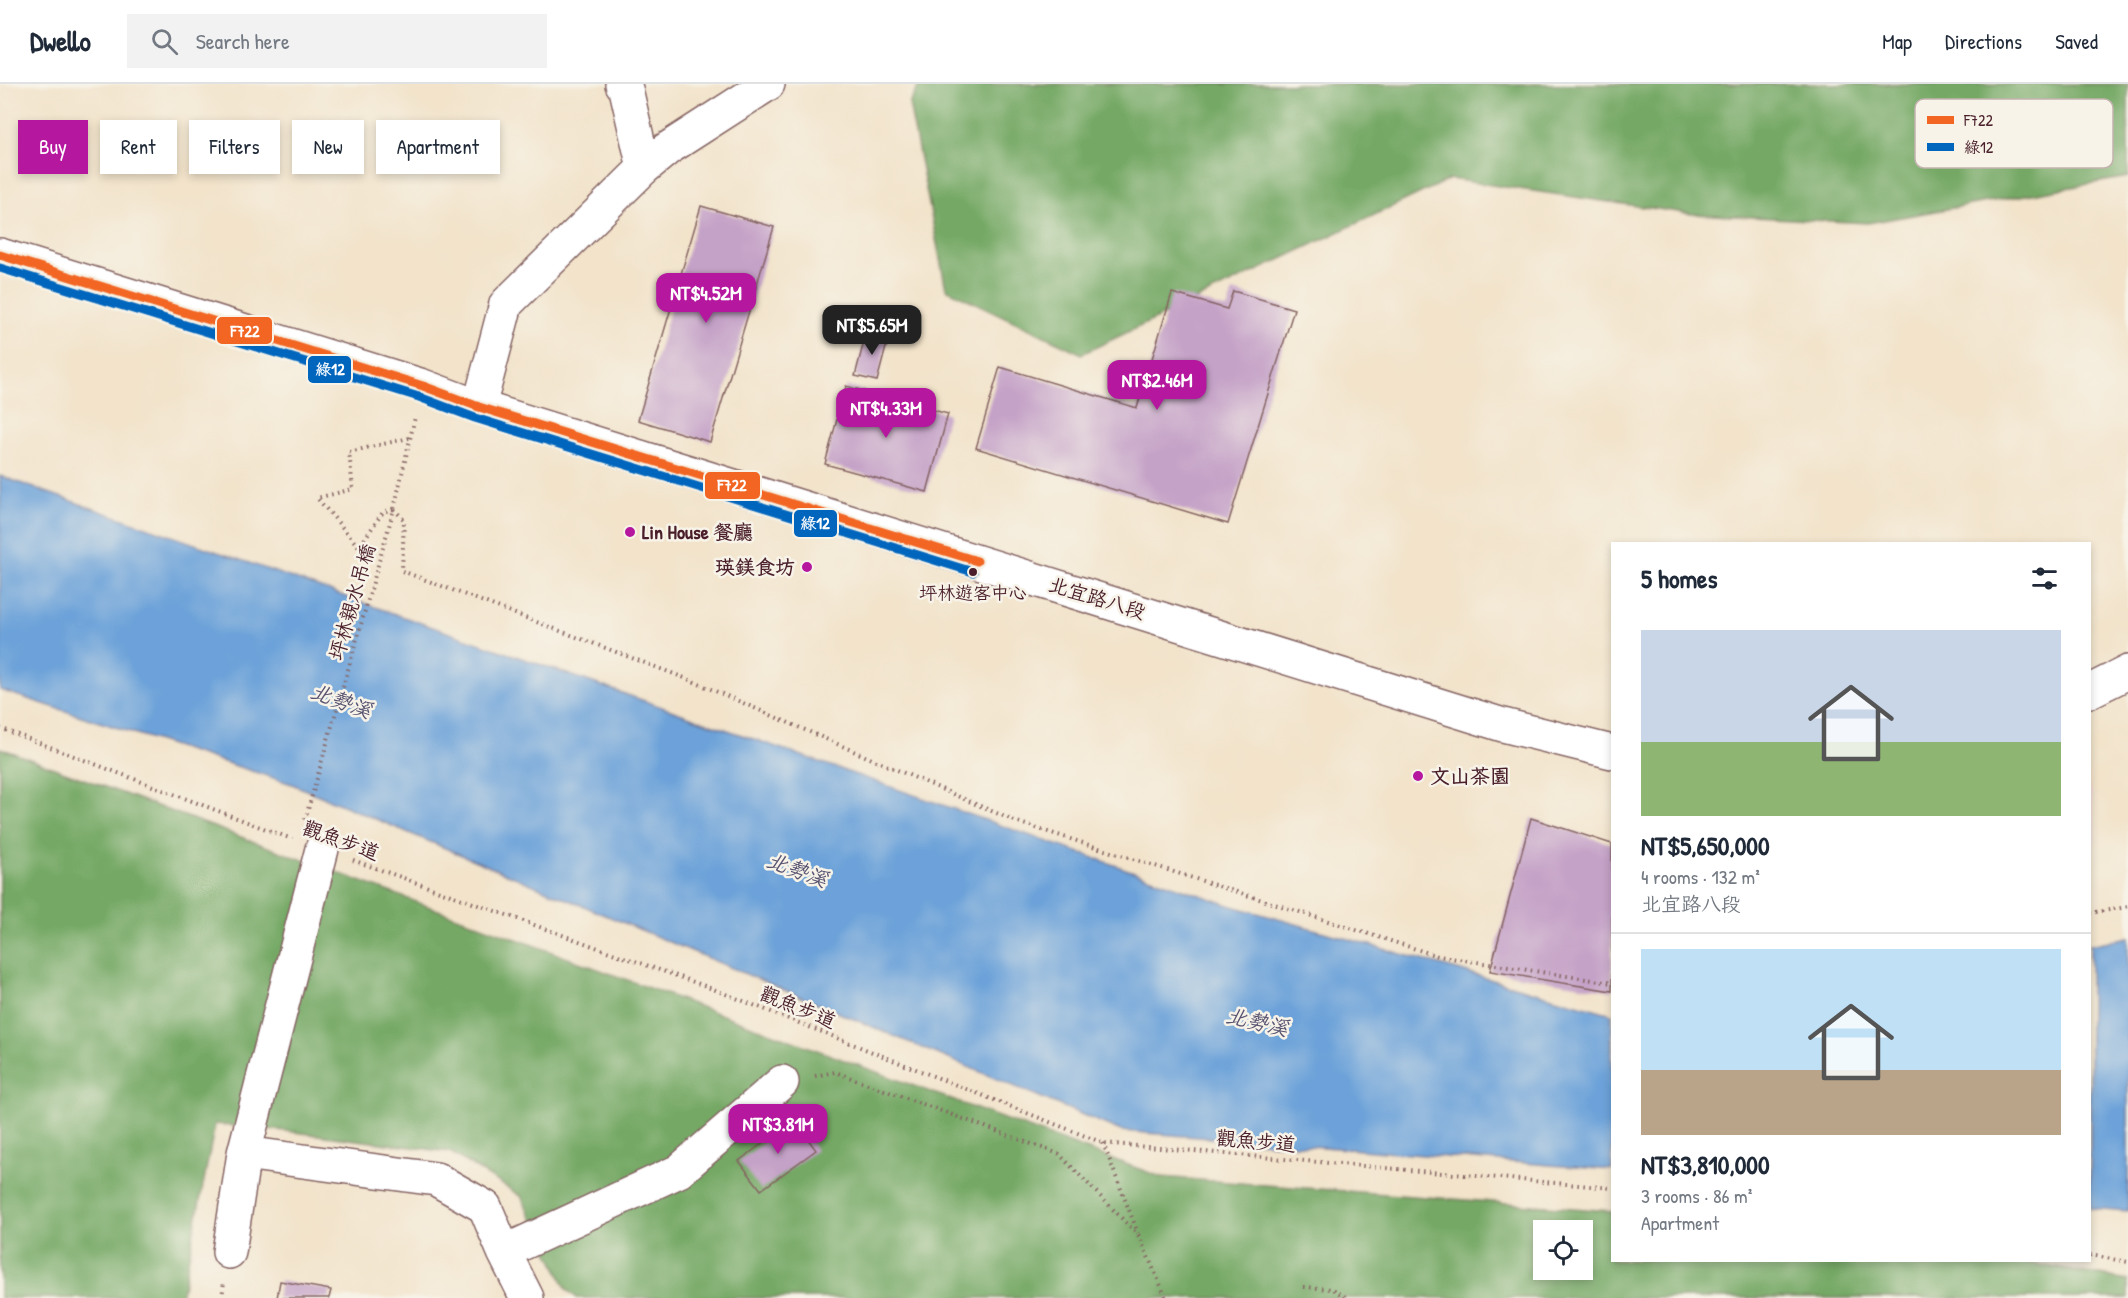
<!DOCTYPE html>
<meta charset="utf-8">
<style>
body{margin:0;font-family:"Patrick Hand","LXGW WenKai TC",sans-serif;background:#f2f2f3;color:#1f2937;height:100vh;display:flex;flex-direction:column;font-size:22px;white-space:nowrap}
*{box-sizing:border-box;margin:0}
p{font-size:20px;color:#747a83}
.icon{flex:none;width:33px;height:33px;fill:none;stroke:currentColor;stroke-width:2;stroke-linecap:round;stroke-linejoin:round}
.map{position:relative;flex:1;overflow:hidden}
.drawer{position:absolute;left:1611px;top:458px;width:480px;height:720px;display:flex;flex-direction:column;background:#fff;border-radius:0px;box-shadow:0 3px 9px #0003}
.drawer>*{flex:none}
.banner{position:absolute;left:18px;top:36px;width:570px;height:54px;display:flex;gap:12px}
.fabs{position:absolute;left:1533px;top:1136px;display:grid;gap:12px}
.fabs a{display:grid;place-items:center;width:60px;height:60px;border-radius:0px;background:#fff;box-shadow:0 3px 9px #0003;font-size:30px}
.price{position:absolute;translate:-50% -51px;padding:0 14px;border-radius:12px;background:#b5179e;color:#fff;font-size:20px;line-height:39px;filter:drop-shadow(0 2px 3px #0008)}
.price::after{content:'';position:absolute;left:50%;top:36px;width:18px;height:14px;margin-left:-9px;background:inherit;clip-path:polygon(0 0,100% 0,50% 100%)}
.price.active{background:#222;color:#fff}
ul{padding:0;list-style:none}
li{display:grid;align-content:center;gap:12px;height:318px;padding:0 30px}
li+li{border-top:2px solid #e0e1e3}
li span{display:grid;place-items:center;height:186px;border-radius:0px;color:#555}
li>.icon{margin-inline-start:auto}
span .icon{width:108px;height:108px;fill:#fffc;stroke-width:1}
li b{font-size:26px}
h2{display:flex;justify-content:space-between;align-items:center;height:72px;padding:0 30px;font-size:26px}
.tag{padding:0 21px;border-radius:0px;background:#fff;box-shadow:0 3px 9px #0003;font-size:21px;line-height:54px}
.tag.active{background:#b5179e;color:#fff}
header{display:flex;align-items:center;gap:36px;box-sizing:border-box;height:84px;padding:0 30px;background:#fff;border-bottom:2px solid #e0e1e3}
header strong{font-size:28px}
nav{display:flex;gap:33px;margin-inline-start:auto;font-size:21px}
.search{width:420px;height:54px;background:#f2f2f3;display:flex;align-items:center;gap:15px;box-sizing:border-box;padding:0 21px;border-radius:0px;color:#747a83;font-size:22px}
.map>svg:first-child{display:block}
.built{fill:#f1d0e3}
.forest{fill:#74a865;stroke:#5f6448;stroke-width:1.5;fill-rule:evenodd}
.water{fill:#6ca2d9;stroke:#5b6082;stroke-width:1.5}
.building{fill:#c4a1c7}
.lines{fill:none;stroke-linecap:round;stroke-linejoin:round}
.minor-casing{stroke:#856463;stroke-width:36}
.major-casing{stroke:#856463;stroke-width:36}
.path{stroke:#856463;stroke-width:4;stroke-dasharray:1.5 4.5;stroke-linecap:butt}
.minor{stroke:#fff;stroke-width:33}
.major{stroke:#fff;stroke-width:33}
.bus-1-casing{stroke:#f7f3e8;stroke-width:14}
.bus-2-casing{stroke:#f7f3e8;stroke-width:14}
.bus-1{stroke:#f26522;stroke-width:9}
.bus-2{stroke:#0065bd;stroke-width:9}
.poi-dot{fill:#b5179e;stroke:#f7f3e8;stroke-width:2}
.bus-dot{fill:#4a1f2b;stroke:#f7f3e8;stroke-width:2}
.labels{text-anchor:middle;stroke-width:5;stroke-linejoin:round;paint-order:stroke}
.bus-label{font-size:18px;fill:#4a1f2b;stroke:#f7f3e8}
.poi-label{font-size:20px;font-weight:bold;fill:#4a1f2b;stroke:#f7f3e8;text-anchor:start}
.street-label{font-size:20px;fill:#4a1f2b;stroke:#f7f3e8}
.water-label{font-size:21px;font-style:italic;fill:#585371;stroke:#f7f3e8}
.key{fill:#f7f3e8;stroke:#c3b3af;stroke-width:1.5}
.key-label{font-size:16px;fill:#4a1f2b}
.line-badge{stroke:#f7f3e8;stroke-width:2}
.badge-label{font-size:16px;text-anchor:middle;font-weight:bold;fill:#fff}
</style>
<header>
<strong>Dwello</strong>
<div class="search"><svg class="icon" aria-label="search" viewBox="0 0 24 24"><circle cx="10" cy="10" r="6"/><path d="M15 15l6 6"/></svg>Search here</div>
<nav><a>Map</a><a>Directions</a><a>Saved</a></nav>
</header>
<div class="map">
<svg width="2128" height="1214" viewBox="0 0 2128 1214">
<rect width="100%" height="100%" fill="#f7f3e8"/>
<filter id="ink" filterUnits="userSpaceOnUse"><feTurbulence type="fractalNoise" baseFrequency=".0167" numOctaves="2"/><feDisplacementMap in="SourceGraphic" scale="12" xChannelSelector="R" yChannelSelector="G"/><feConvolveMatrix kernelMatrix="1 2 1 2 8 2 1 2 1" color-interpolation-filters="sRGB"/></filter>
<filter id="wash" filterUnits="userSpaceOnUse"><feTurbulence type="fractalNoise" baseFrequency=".008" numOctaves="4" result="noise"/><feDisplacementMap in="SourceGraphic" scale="24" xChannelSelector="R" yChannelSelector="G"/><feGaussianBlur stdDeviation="1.35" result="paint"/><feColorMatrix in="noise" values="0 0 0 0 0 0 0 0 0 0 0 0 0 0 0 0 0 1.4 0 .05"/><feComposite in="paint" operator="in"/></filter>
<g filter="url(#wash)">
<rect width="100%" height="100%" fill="#f2e3ca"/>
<path class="built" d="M2090 700 2096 749 2090 778Z"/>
<path class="forest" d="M920 0H2128V93L1868 139 1692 130 1450 95 1082 270 946 205 909 20Z
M0 664 1161 1093 1612 1127V1176H2011L2128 1196V1214H577L567 1206 521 1112 450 1068 286 1047 215 1040 181 1214H0ZM1544 1146H1582V1185H1544Z"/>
<path class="water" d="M0 392 1229 821 1612 930V1086L1121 1047 292 700 0 606Z
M2128 853V1127L2090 1124V861Z"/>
<g id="blocks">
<path class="building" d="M701 122 774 143 710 358 638 336Z
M1233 207 1294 225 1228 440 976 364 1000 283 1137 324 1172 209 1227 225Z
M867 246 889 252 877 297 855 292Z
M846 302 948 330 927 408 825 380Z
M1531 734 1612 760V907L1490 887Z
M794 1036 816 1066 761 1106 739 1077Z
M280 1197 331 1206 329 1214H277Z"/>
</g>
</g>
<g filter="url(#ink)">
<use href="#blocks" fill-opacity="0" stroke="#856463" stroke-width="1.5"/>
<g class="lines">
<defs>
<path id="minor" d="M622 0 626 5 644 84
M479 323 506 220 644 84 667 65 768 0
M244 1069 436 1095 485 1123 504 1168 527 1214
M229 1168 244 1069 322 765
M504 1168 679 1087 782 998"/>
<path id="major" d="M0 171 423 302 479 323 1503 641 1612 668
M2090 607 2128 588"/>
</defs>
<use href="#minor" class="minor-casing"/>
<use href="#major" class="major-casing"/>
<path class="path" d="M393 425 383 428 359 463 317 414 353 405 349 368 409 354
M394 425 404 436 402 487 690 596 1017 738 1438 872 1612 899
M0 644 292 755
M305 736 394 425 415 333
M353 776 713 905 1103 1059 1612 1104
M2090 829 2128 823
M815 992 835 988 1059 1070 1139 1152 1166 1214
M1103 1059 1138 1149
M2090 1171 2128 1178
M1304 1203 1333 1205 1347 1214
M222 1214 224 1198"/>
<use href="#minor" class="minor"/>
<use href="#major" class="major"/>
<defs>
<path id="bus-1" d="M0 171 423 302 479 323 977 477"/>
<path id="bus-2" d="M0 184 419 313 475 334 973 488"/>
</defs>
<use href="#bus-1" class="bus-1-casing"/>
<use href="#bus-2" class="bus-2-casing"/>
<use href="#bus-1" class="bus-1"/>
<use href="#bus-2" class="bus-2"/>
</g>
</g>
<g class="poi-dot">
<circle cx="630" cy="448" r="6"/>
<circle cx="807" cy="483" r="6"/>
<circle cx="1418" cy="692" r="6"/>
</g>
<circle class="bus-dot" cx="973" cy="488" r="5"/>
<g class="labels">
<g class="bus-label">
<text x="973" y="515">坪林遊客中心</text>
</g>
<g class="poi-label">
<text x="642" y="455">Lin House 餐廳</text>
<text x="795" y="490" text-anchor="end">瑛鎂食坊</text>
<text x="1430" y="699">文山茶園</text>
</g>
<g class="street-label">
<text transform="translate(1097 514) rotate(17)" y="7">北宜路八段</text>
<text transform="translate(352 518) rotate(-74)" y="7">坪林親水吊橋</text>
<text transform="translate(341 756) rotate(20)" y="7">觀魚步道</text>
<text transform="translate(798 923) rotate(22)" y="7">觀魚步道</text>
<text transform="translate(1256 1057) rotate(5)" y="7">觀魚步道</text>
</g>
<g class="water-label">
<text transform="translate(341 617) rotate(20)" y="7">北勢溪</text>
<text transform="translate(797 786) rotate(20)" y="7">北勢溪</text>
<text transform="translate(1257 938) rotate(13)" y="7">北勢溪</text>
</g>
</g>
<rect x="1915" y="15" width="198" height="69" rx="9" class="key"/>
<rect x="1927" y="32" width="27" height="8" fill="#f26522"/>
<rect x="1927" y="59" width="27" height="8" fill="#0065bd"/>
<g class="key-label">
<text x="1964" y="42">F722</text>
<text x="1964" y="69">綠12</text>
</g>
<g class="line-badge">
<rect x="216" y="232" width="57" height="29" rx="6" fill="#f26522"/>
<rect x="307" y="271" width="45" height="29" rx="6" fill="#0065bd"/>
<rect x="704" y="387" width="57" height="29" rx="6" fill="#f26522"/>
<rect x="793" y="425" width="45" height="29" rx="6" fill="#0065bd"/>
</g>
<g class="badge-label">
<text x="245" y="253">F722</text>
<text x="330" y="291">綠12</text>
<text x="732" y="407">F722</text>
<text x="815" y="445">綠12</text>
</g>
</svg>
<div class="fabs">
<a><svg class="icon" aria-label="locate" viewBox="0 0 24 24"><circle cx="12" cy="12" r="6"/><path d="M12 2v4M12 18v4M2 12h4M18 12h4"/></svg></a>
</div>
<b class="price" style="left:706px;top:240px">NT$4.52M</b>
<b class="price active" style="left:872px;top:272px">NT$5.65M</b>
<b class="price" style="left:1157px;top:327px">NT$2.46M</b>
<b class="price" style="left:886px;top:355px">NT$4.33M</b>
<b class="price" style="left:778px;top:1071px">NT$3.81M</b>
<div class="banner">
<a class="tag active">Buy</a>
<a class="tag">Rent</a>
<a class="tag">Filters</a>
<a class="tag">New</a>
<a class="tag">Apartment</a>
</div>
<section class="drawer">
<h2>5 homes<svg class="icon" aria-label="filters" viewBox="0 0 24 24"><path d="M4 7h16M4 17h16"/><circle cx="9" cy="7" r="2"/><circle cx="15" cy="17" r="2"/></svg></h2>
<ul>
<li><span style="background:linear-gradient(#c9d6e8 60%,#8fb573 0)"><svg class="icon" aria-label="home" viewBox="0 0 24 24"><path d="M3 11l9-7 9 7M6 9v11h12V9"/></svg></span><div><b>NT$5,650,000</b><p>4 rooms · 132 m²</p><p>北宜路八段</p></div></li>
<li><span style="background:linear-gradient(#bfe0f5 65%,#b9a48a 0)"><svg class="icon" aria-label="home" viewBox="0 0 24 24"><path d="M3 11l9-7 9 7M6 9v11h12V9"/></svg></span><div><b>NT$3,810,000</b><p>3 rooms · 86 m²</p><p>Apartment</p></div></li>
</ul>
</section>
</div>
